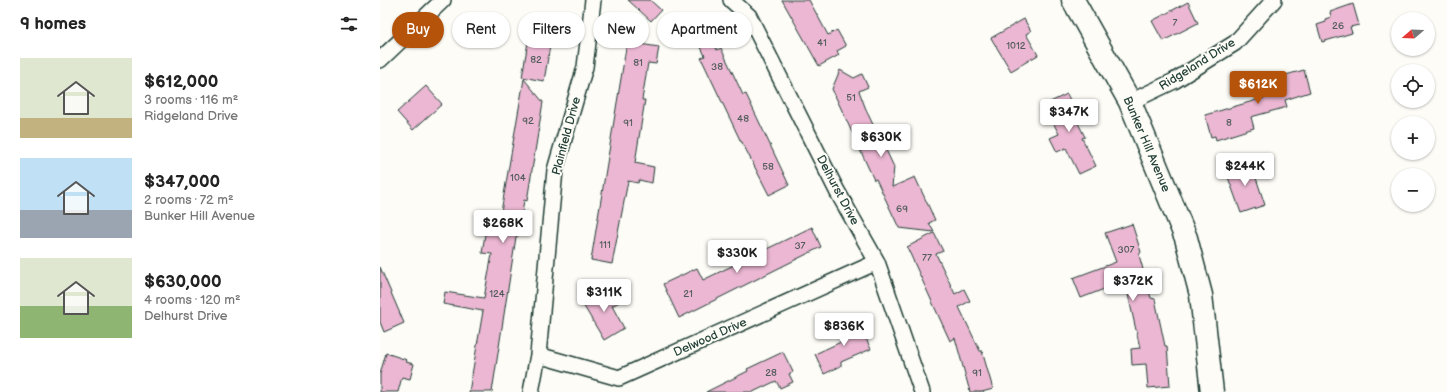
<!DOCTYPE html>
<meta charset="utf-8">
<style>
body{margin:0;font-family:"Balsamiq Sans",sans-serif;background:#f2f2f2;color:#222;height:100vh;display:flex;flex-direction:column;font-size:15px;white-space:nowrap}
*{box-sizing:border-box;margin:0}
p{font-size:13px;color:#767676}
.icon{flex:none;width:22px;height:22px;fill:none;stroke:currentColor;stroke-width:2;stroke-linecap:round;stroke-linejoin:round}
.map{position:relative;flex:1;overflow:hidden}
.sheet{display:flex;flex-direction:column;background:#fff;width:380px}
.sheet>*{flex:none}
.top-card{position:absolute;left:12px;top:12px;width:380px;height:36px;display:flex;gap:8px}
.needle{width:26px;rotate:251deg}
.buttons{position:absolute;left:1011px;top:12px;display:grid;gap:8px}
.buttons a{display:grid;place-items:center;width:44px;height:44px;border-radius:50%;background:#fff;box-shadow:0 1px 3px #0004;font-size:20px}
.price{position:absolute;translate:-50% -34px;padding:0 9px;border-radius:4px;background:#fff;color:#222;font-size:13px;line-height:26px;filter:drop-shadow(0 1px 2px #0008)}
.price::after{content:'';position:absolute;left:50%;top:24px;width:12px;height:9px;margin-left:-6px;background:inherit;clip-path:polygon(0 0,100% 0,50% 100%)}
.price.selected{background:#b45309;color:#fff}
ul{padding:0;list-style:none}
li{display:flex;align-items:center;gap:12px;height:100px;padding:0 20px}
li span{display:grid;place-items:center;flex:none;width:112px;height:80px;border-radius:0px;color:#555}
li>.icon{margin-inline-start:auto}
span .icon{width:48px;height:48px;fill:#fffc;stroke-width:1}
li b{font-size:17px}
h2{display:flex;justify-content:space-between;align-items:center;height:48px;padding:0 20px;font-size:17px}
.tag{padding:0 14px;border-radius:18px;background:#fff;box-shadow:0 1px 3px #0004;font-size:14px;line-height:36px}
.tag.selected{background:#b45309;color:#fff}
main{display:flex;flex:1;min-height:0}
.map>svg:first-child{display:block}
.building{fill:#ebb7d2;stroke:#1f3d34}
.lines{fill:none;stroke-linecap:round;stroke-linejoin:round}
.street-casing{stroke:#1f3d34;stroke-width:18}
.secondary-casing{stroke:#1f3d34;stroke-width:25}
.street{stroke:#fdfcf7;stroke-width:15}
.secondary{stroke:#fdfcf7;stroke-width:22}
.labels{text-anchor:middle;stroke-width:4;stroke-linejoin:round;paint-order:stroke}
.number-label{font-size:10px;fill:#525c5c}
.street-label{font-size:12px;fill:#1f3d34;stroke:#fdfcf7}
</style>
<main>
<section class="sheet">
<h2>9 homes<svg class="icon" aria-label="filters" viewBox="0 0 24 24"><path d="M4 7h16M4 17h16"/><circle cx="9" cy="7" r="2"/><circle cx="15" cy="17" r="2"/></svg></h2>
<ul>
<li><span style="background:linear-gradient(#dfe7d0 75%,#c2b280 0)"><svg class="icon" aria-label="home" viewBox="0 0 24 24"><path d="M3 11l9-7 9 7M6 9v11h12V9"/></svg></span><div><b>$612,000</b><p>3 rooms · 116 m²</p><p>Ridgeland Drive</p></div></li>
<li><span style="background:linear-gradient(#bfe0f5 65%,#9aa5b1 0)"><svg class="icon" aria-label="home" viewBox="0 0 24 24"><path d="M3 11l9-7 9 7M6 9v11h12V9"/></svg></span><div><b>$347,000</b><p>2 rooms · 72 m²</p><p>Bunker Hill Avenue</p></div></li>
<li><span style="background:linear-gradient(#dfe7d0 60%,#8fb573 0)"><svg class="icon" aria-label="home" viewBox="0 0 24 24"><path d="M3 11l9-7 9 7M6 9v11h12V9"/></svg></span><div><b>$630,000</b><p>4 rooms · 120 m²</p><p>Delhurst Drive</p></div></li>
</ul>
</section>
<div class="map">
<svg width="1067" height="392" viewBox="0 0 1067 392">
<rect width="100%" height="100%" fill="#fdfcf7"/>
<filter id="ink" filterUnits="userSpaceOnUse"><feTurbulence type="fractalNoise" baseFrequency=".025" numOctaves="2"/><feDisplacementMap in="SourceGraphic" scale="8" xChannelSelector="R" yChannelSelector="G"/><feConvolveMatrix kernelMatrix="1 2 1 2 8 2 1 2 1" color-interpolation-filters="sRGB"/></filter>
<g filter="url(#ink)">
<path class="building" d="M248 0H270L281 10 271 21Z
M402 0H429L448 35 457 30 466 46 457 51 459 55 439 66Z
M808 2 818 23 783 41 772 21Z
M973 4 979 25 970 27 972 33 942 42 937 25 946 22 945 19 951 17 950 12Z
M644 19 651 31 646 34 658 55 631 71 611 38Z
M149 36 171 40 164 81 142 77Z
M332 40 337 50 341 48 363 95 366 94 409 185 389 195 362 142H361L321 58 325 56 320 45Z
M247 42 279 47 276 64 268 63 262 100H265L255 163 274 167 272 183 259 180 258 183 248 181 232 264 211 260Z
M460 70 474 78 482 74 488 87 479 91 487 112 498 135 506 131 513 146 506 150 514 167 512 187 535 177 555 220 549 223 554 232 519 228 496 179 494 180 452 89Z
M924 70 930 92 905 100 907 107 871 117 874 128 836 140 835 136 831 137 825 115 887 97 882 79 897 75 898 77Z
M144 79 163 102 147 201 144 200 139 235 136 237 112 392H89L103 311 63 304 65 292 104 298 112 254 102 253 106 228 115 230 118 212H121Z
M46 86 62 104 33 130 17 112Z
M687 94 700 120 697 121 705 137 702 138 716 166 699 174 686 148 677 152 670 138 679 134 664 105Z
M870 160 885 205 861 213 845 169Z
M752 224 761 252 759 255 771 298 775 299 785 346H787L790 386 768 388 766 364 752 365 751 349 760 348 745 281 701 298 693 278 736 262 725 233Z
M432 227 441 247 299 318 283 284 317 268 323 280Z
M554 233 563 251 556 254 575 294 584 289 590 301 579 307 600 351H602L613 389 602 392H590L575 338 570 341 527 247Z
M0 267 24 323 4 332 0 322Z
M231 287 239 302 232 306 244 328 224 340 202 303Z
M476 318 491 349 461 362V366L444 374 435 354 463 341 457 327Z
M403 352 413 372 409 374 413 382 400 388 396 381 373 392H326L368 371 367 369Z
M6 353 27 360 26 362 34 364 30 379 22 377 18 392H0V374Z"/>
<g class="lines">
<defs>
<path id="street" d="M351 0 369 16 457 191 497 262 542 392
M0 60 63 0
M750 102 794 81 855 43 894 0
M158 355 239 378 497 262
M151 392 158 355 175 170 205 67 213 0"/>
<path id="secondary" d="M693 0 750 102 806 238 821 295 832 392"/>
</defs>
<use href="#street" class="street-casing"/>
<use href="#secondary" class="secondary-casing"/>
<use href="#street" class="street"/>
<use href="#secondary" class="secondary"/>
</g>
</g>
<g class="labels">
<g class="number-label">
<text x="795" y="26">7</text>
<text x="958" y="29">26</text>
<text x="442" y="46">41</text>
<text x="636" y="49">1012</text>
<text x="156" y="63">82</text>
<text x="258" y="66">81</text>
<text x="337" y="70">38</text>
<text x="471" y="101">51</text>
<text x="363" y="122">48</text>
<text x="148" y="124">92</text>
<text x="248" y="126">91</text>
<text x="849" y="126">8</text>
<text x="388" y="170">58</text>
<text x="138" y="181">104</text>
<text x="522" y="212">69</text>
<text x="225" y="248">111</text>
<text x="420" y="249">37</text>
<text x="746" y="253">307</text>
<text x="547" y="261">77</text>
<text x="117" y="297">124</text>
<text x="308" y="297">21</text>
<text x="391" y="376">28</text>
<text x="597" y="376">91</text>
</g>
<g class="street-label">
<text transform="translate(817 64) rotate(-32)" y="4">Ridgeland Drive</text>
<text transform="translate(186 136) rotate(-75)" y="4">Plainfield Drive</text>
<text transform="translate(767 144) rotate(67)" y="4">Bunker Hill Avenue</text>
<text transform="translate(458 190) rotate(62)" y="4">Delhurst Drive</text>
<text transform="translate(330 337) rotate(-24)" y="4">Delwood Drive</text>
</g>
</g>
</svg>
<div class="buttons">
<a><svg class="needle" viewBox="-14 -14 28 28"><path d="M0-13l5 13h-10z" fill="#e53935"/><path d="M0 13l5-13h-10z" fill="#767676"/></svg></a>
<a><svg class="icon" aria-label="locate" viewBox="0 0 24 24"><circle cx="12" cy="12" r="6"/><path d="M12 2v4M12 18v4M2 12h4M18 12h4"/></svg></a>
<a>+</a>
<a>−</a>
</div>
<b class="price selected" style="left:878px;top:105px">$612K</b>
<b class="price" style="left:689px;top:133px">$347K</b>
<b class="price" style="left:501px;top:158px">$630K</b>
<b class="price" style="left:865px;top:187px">$244K</b>
<b class="price" style="left:123px;top:244px">$268K</b>
<b class="price" style="left:357px;top:274px">$330K</b>
<b class="price" style="left:753px;top:302px">$372K</b>
<b class="price" style="left:224px;top:313px">$311K</b>
<b class="price" style="left:464px;top:347px">$836K</b>
<div class="top-card">
<a class="tag selected">Buy</a>
<a class="tag">Rent</a>
<a class="tag">Filters</a>
<a class="tag">New</a>
<a class="tag">Apartment</a>
</div>
</div>
</main>
